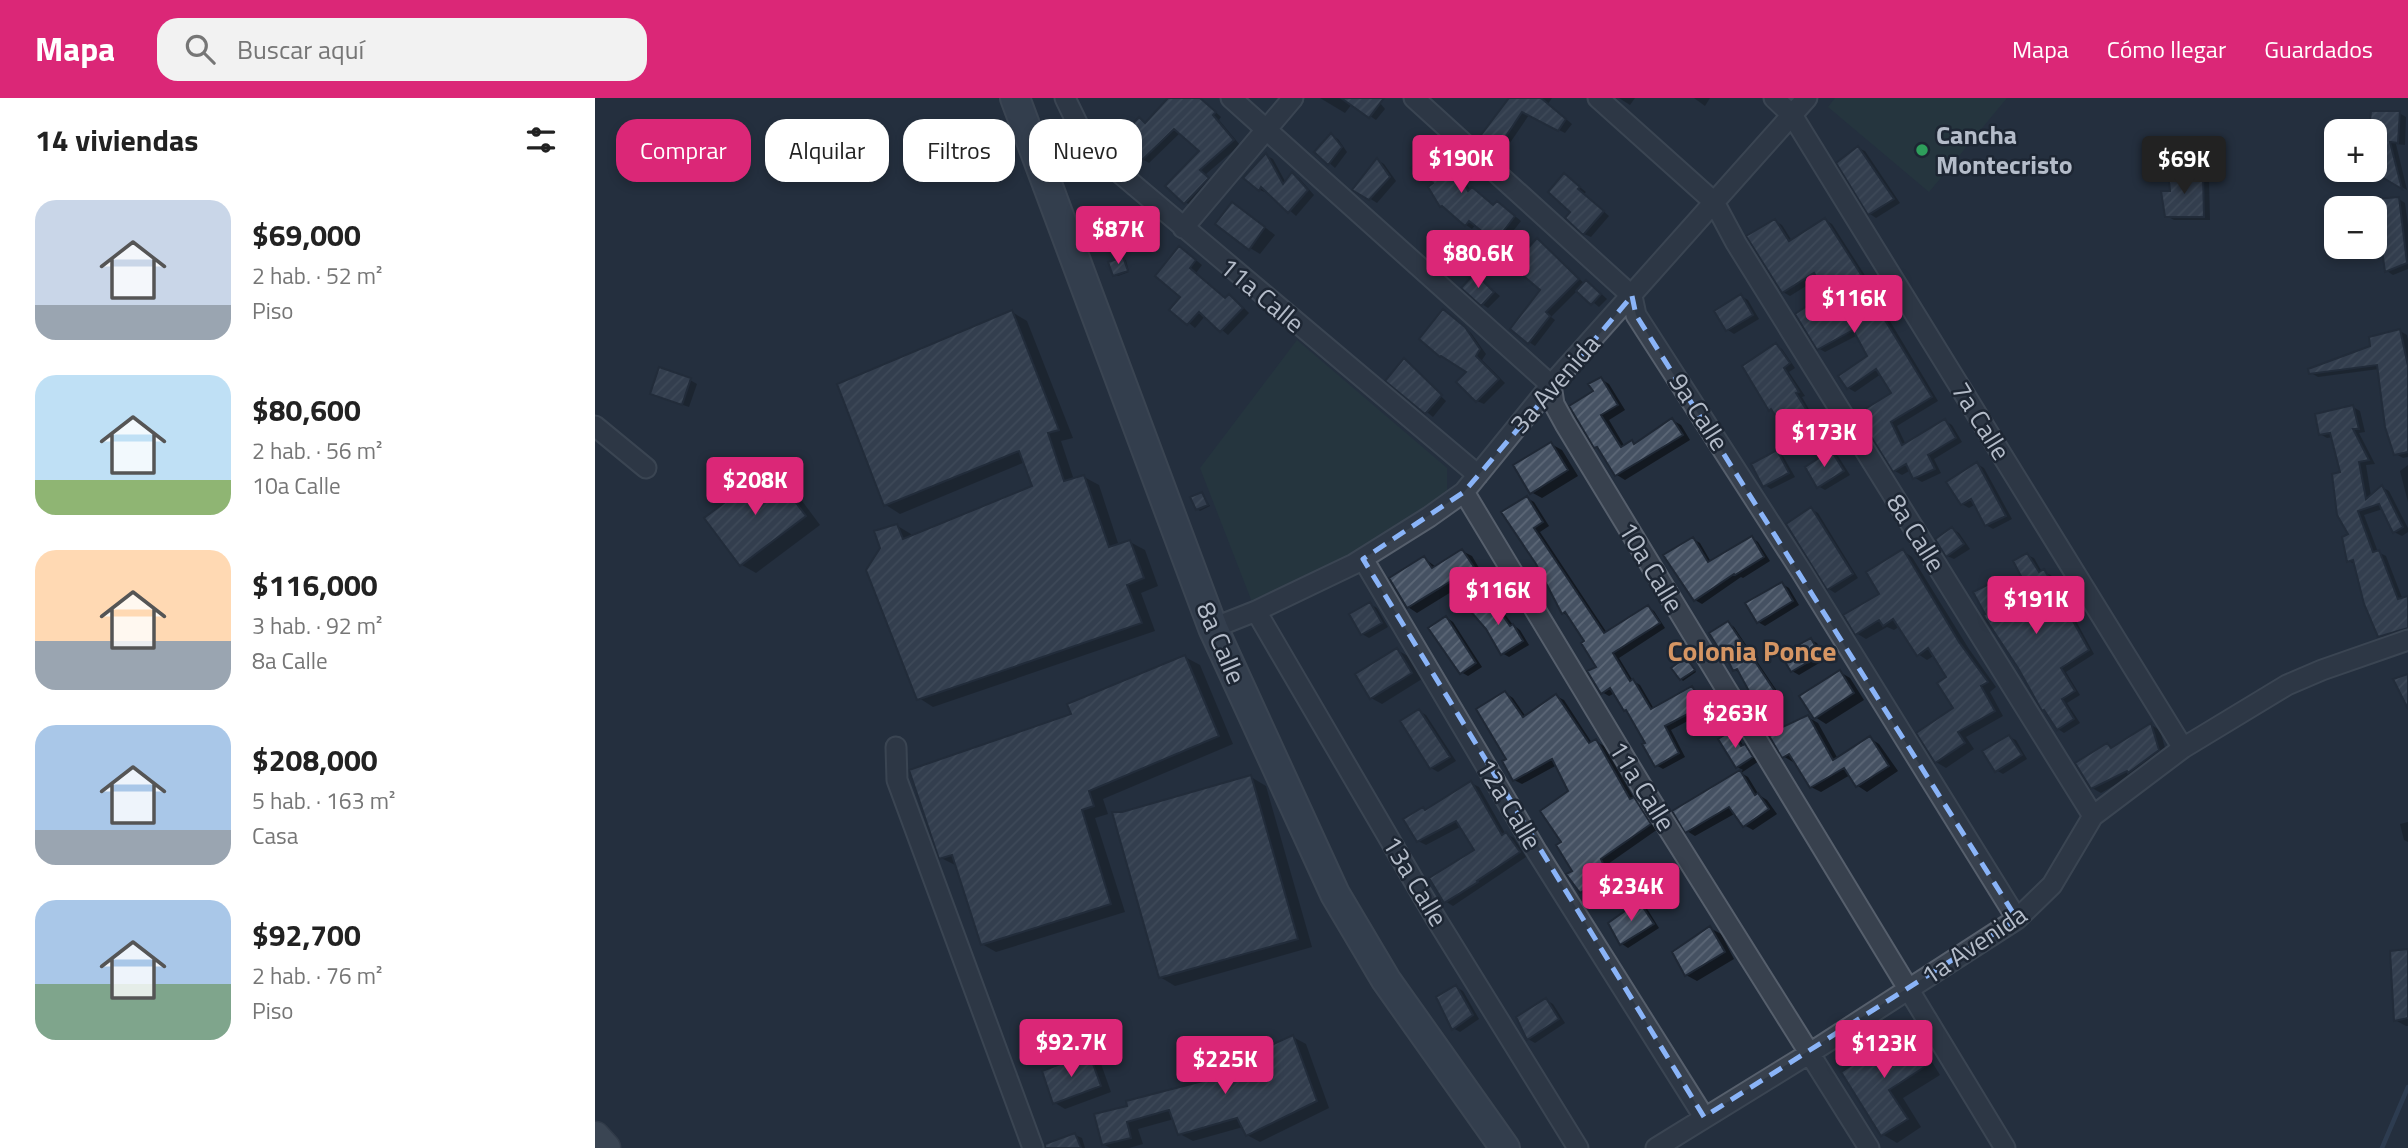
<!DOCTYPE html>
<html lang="es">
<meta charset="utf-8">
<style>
body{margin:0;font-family:"Titillium Web",sans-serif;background:#f2f2f2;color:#222;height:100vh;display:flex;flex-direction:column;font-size:26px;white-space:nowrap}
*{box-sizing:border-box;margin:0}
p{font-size:23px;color:#767676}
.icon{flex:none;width:38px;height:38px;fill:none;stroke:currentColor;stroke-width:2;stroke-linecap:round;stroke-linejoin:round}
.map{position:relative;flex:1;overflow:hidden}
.details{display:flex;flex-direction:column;background:#fff;width:595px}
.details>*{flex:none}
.top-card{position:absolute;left:21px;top:21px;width:665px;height:63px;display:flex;gap:14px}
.controls{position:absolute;left:1729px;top:21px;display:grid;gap:14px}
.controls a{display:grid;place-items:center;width:63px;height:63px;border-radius:14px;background:#fff;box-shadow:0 4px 10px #0003;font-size:35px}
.price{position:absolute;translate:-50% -60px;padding:0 16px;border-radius:7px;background:#db2777;color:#fff;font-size:23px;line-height:46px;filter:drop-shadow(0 2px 4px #0008)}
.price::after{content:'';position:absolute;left:50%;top:42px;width:21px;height:16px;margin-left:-10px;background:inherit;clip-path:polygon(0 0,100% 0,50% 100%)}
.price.selected{background:#222;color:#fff}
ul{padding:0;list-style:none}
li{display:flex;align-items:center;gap:21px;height:175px;padding:0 35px}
li span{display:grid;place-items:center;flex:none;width:196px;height:140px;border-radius:21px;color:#555}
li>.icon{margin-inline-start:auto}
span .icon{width:84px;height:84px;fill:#fffc;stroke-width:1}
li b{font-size:30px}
h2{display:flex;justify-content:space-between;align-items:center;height:84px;padding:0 35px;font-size:30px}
.chip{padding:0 24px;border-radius:21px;background:#fff;box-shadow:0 4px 10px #0003;font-size:24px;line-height:63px}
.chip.selected{background:#db2777;color:#fff}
header{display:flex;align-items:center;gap:42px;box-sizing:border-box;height:98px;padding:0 35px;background:#db2777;color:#fff}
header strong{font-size:33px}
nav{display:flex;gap:38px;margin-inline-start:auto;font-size:24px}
.search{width:490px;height:63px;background:#f2f2f2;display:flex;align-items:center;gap:18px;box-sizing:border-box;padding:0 24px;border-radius:21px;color:#767676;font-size:26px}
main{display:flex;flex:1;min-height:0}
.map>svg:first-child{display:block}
.park{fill:#263c3f}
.shadow{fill:#0007}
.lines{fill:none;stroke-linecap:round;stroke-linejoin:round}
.stream{stroke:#394c67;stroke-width:4.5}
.building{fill:url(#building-hatch);stroke:#1f2835;stroke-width:2}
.street-casing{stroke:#565f6c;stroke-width:23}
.secondary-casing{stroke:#565f6c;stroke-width:32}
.primary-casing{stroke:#414a57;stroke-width:33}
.street{stroke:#38414e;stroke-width:19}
.secondary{stroke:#465061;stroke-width:28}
.primary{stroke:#56606e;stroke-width:30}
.marked{fill:none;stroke:#8ab4f8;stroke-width:5;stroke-dasharray:14 9;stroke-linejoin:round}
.leisure-dot{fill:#2e9e5b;stroke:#1d2633;stroke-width:2.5}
.labels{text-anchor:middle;stroke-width:5;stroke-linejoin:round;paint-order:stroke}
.poi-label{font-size:26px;font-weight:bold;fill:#b4bcc9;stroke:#1d2633;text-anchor:start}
.street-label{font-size:26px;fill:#b4bcc9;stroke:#1d2633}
.neighbourhood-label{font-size:28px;font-weight:bold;fill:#d59563;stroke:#1d2633}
</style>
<header>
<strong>Mapa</strong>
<div class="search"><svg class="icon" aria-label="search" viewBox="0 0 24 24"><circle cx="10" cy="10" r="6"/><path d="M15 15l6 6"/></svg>Buscar aquí</div>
<nav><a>Mapa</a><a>Cómo llegar</a><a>Guardados</a></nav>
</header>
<main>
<section class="details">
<h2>14 viviendas<svg class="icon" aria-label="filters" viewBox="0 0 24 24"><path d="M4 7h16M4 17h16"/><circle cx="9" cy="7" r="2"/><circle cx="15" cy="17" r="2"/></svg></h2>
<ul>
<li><span style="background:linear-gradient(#c9d6e8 75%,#9aa5b1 0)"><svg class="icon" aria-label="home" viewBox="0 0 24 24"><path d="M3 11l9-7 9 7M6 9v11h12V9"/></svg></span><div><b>$69,000</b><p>2 hab. · 52 m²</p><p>Piso</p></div></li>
<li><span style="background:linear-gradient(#bfe0f5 75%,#8fb573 0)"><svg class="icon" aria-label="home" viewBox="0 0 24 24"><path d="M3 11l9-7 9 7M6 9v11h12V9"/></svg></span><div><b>$80,600</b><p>2 hab. · 56 m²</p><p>10a Calle</p></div></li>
<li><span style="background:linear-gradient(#ffd9b3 65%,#9aa5b1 0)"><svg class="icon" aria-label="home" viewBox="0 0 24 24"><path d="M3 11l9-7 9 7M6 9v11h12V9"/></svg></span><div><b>$116,000</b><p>3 hab. · 92 m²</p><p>8a Calle</p></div></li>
<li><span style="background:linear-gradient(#a9c7e8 75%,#9aa5b1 0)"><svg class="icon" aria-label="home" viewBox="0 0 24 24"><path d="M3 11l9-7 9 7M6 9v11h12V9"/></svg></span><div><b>$208,000</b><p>5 hab. · 163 m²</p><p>Casa</p></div></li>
<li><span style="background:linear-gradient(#a9c7e8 60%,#7fa58c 0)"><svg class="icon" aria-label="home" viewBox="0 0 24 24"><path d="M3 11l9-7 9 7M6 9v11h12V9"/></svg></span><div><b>$92,700</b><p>2 hab. · 76 m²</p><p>Piso</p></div></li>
</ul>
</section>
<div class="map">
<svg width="1813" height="1050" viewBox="0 0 1813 1050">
<defs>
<pattern id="building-hatch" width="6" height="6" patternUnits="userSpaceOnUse" patternTransform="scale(1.75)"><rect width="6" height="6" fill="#455162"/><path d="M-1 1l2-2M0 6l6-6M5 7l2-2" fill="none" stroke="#5d6877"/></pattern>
</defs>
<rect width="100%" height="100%" fill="#242f3e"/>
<path class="park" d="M1240 0H1412L1334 94 1233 9Z
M702 242 852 370V399L764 452 657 504 605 370Z"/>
<path class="shadow" d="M576 0H599L612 6 626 19 624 22 645 47 611 76 619 85 597 108 590 104 606 53 585 35 554 65 547 61 545 21 552 26Z
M725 0H781L790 11 781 22 757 6 750 15Z
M922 0H957L953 6 977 26 970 35 934 17 906 58 885 41Z
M1024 0H1040L1035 7Z
M1099 0H1115L1110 8Z
M1778 15H1804L1811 19 1810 47 1801 46 1812 92 1778 72H1780V60L1789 45 1780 43V33H1776Z
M737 38 743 41 752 54 740 70 722 54Z
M478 44 485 48 497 66 481 74 474 70Z
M839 46 861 65 860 67 876 93 899 109H909L926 123 908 146 881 126 877 131 871 127 847 108 842 85Z
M1263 50 1270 53 1305 105 1281 120 1275 116Z
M671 57 678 61 691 85 698 76 704 80 719 97 701 118 673 93 672 95 665 92 651 80Z
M782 62 789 66 801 83 782 105 760 91Z
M970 77 991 94 989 96 1014 118 996 139 989 136 977 114Z
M1607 77 1614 81 1615 122H1579L1572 118 1577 94Z
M1804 101 1810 105 1813 127V171L1798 177 1792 173 1782 103Z
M648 112 680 137 665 156 655 150Z
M1230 122 1237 126 1280 193 1278 195 1343 303 1302 328 1311 347 1350 323 1357 327 1367 344 1339 361 1346 375 1327 384 1320 380 1316 372 1307 377 1300 373 1264 316 1298 295 1286 276 1260 294 1253 290 1274 259 1263 237 1230 254 1223 250 1234 196 1224 180 1195 198 1188 194 1180 123 1187 127 1197 143Z
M942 142 990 186 991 184 998 188 1012 201 1004 209 983 192 956 219 960 222 940 248 934 244 947 192Z
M591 154 607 167 601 175 631 201 634 198 641 202 654 215 633 237 610 218 600 230 577 211 587 199Z
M528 161 531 162 534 174 523 178 520 177Z
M880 177 905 198 893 210 887 206Z
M1146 198 1153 202 1164 221 1139 236 1133 232 1121 213Z
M417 214 432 223 478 340 466 343 479 382 489 379 504 387 524 448 535 444 550 452 563 488 546 495 560 533 338 609 324 600 301 427 316 436 317 439 440 388 430 364 305 416 291 407Z
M855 217 876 235 891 256 887 262 910 285 889 306 882 303Z
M1805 233 1812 237 1813 242V359L1808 360 1801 356 1784 271 1723 279 1716 275 1777 249Z
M1181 247 1187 251 1200 270 1194 274 1210 298 1207 299 1219 320 1197 334 1190 330 1180 314 1175 311Z
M814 268 851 303 838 319 793 283Z
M1006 281 1014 286 1030 312 1014 322 1030 349 1037 344 1041 347 1077 322 1086 327 1095 342 1030 382 1022 377 1007 353 1000 349V294Z
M95 282 102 286 94 309 64 299Z
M1758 309 1765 313 1770 334 1764 335 1780 366 1771 367 1776 398 1787 389 1794 393 1813 430V434L1807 438 1799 434 1788 411 1769 417 1783 454 1791 458 1808 502 1813 500V535L1792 542 1785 538 1761 467 1754 463 1755 437 1747 376 1738 339 1732 340 1725 336Z
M956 346 967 352 983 378 947 400 936 394Z
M1182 354 1188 358 1200 379 1176 391 1170 387Z
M1236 354 1243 358 1255 377 1230 392 1223 388Z
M1382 366 1389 370 1417 421 1398 431 1391 427 1381 406 1374 410 1367 406Z
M1813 367V404L1805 373Z
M175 372 190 380 225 427 161 475 147 467 112 420Z
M607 396 615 408 605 413 602 411Z
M932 400 939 404 954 428 945 434 1012 535 1053 509 1059 513 1070 530 1024 560 1038 583 1045 587 1059 611 1097 590 1104 594 1113 612 1076 632 1090 659 1068 671 1061 667 1052 646 1034 614 1030 612 1020 595 1014 598 1007 594 1003 569 992 543 975 519 968 515 958 492 909 415Z
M1216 411 1223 415 1263 480 1240 495 1234 491 1193 427Z
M1357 431 1364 435 1375 451 1359 461 1352 458Z
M1157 440 1163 444 1175 463 1148 480 1146 479 1107 506 1100 502 1098 441 1105 445 1116 464Z
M867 453 877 458 887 475 822 515 813 509 829 460 841 469Z
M1308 453 1317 459 1374 551 1401 589 1395 594 1408 618 1371 639 1379 651 1351 670 1341 664 1360 611 1354 580 1340 557 1332 562 1323 556 1305 528 1299 532 1292 529 1271 541 1261 535 1287 496Z
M1432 457 1439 460 1447 474 1456 477 1499 556 1471 574 1485 597 1472 605 1485 625 1469 635 1463 631 1396 487 1402 491 1407 500 1432 484Z
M1187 486 1194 490 1204 507 1170 528 1163 524Z
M897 504 903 507 918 527 925 532 934 547 914 559 907 555 892 530Z
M775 506 782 510 793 529 774 540 767 536Z
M852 520 858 524 887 569 873 578 866 574Z
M1133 525 1139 529 1186 599 1169 608 1163 605 1147 576 1140 572 1130 553 1125 550Z
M1216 542 1222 545 1231 561 1204 577 1197 573Z
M802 552 813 558 827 581 787 606 776 600Z
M590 559 605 567 638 646 508 701 513 716 500 720 530 814 401 854 387 846 362 768 346 760 479 617Z
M1094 563 1101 574 1088 583 1086 581Z
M1245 574 1255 580 1269 602 1231 626 1220 619Z
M910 595 918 600 931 619 961 598 969 602 997 645 1001 643 1009 648 1039 700 1047 705 1063 731 1013 766 1021 784 995 799 987 794 974 777 980 774 968 745 976 694 962 667 927 686 919 682 913 662Z
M824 613 831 617 861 663 843 674 836 670Z
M1213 619 1223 625 1243 661 1275 640 1284 646 1303 673 1272 694 1263 688 1255 677 1226 694 1216 689 1200 663 1198 664 1188 658Z
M1556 627 1565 632 1572 657 1506 695 1497 690 1513 647 1518 650Z
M1136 635 1143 639 1149 649 1157 652 1164 663 1146 675 1153 679 1164 697 1172 702 1182 716 1158 732 1149 727 1141 715 1100 738 1092 733 1079 714 1148 672 1142 669Z
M1414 639 1421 642 1432 661 1408 676 1401 672Z
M656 679 671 688 717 849 580 888 565 879 528 716Z
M876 685 884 689 910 735 919 740 931 759 858 808 850 803 882 753 867 728 831 747 823 743 828 711 832 713Z
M1813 724V744L1809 742 1805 726Z
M1044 805 1051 809 1064 830 1033 850 1027 846 1015 826Z
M1115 830 1126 836 1139 861 1102 883 1091 877Z
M1813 853V928H1811L1800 922Z
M861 889 868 893 884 921 865 934 858 930Z
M951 902 958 906 970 925 940 945 933 941 923 920Z
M1309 935 1324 943 1345 977 1308 1000 1326 1029 1302 1045 1287 1036 1249 974Z
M698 939 711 946 734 1010 665 1044 652 1037 648 1029 598 1043 585 1036 579 1021 543 1031 548 1046 534 1050H515L508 1046 501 1018 626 980Z
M494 957 505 963 516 994 470 1011 460 1005Z
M480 1037 487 1040 490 1050H462Z"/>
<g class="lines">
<path class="stream" d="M1787 1050 1813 989"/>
</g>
<path class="building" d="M573 0H605L621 14 618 17 639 42 605 72 614 80 589 106 570 88 604 53 579 31 546 63 524 40 544 19 550 25Z
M746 0H789L774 20Z
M914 0H946L971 21 963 33 927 14 899 56 883 41Z
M1776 13H1805L1803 45 1795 44 1807 91 1780 75V33H1774Z
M736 35 747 49 733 67 719 54Z
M473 42H478L487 52 492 62 473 71 462 47Z
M839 44 856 60 854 62 873 93 877 89 898 107 902 103 920 118 900 144 874 123 870 128 847 108 845 109 833 89 838 85 816 70Z
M1263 48 1299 101 1273 117 1241 65Z
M671 55 688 86 697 74 713 92 693 115 666 89 664 93 648 80Z
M782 60 795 79 774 102 757 92Z
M1573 73 1608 76 1609 119H1570L1566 93H1575Z
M969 75 985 89 983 91 1009 113 988 137 970 120 975 114 953 94Z
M1804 99 1812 165 1790 174 1780 101Z
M637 104 670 129 654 152 620 126Z
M1230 120 1274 189 1271 191 1337 299 1296 324 1307 347 1350 321 1361 340 1333 357 1340 371 1318 381 1311 366 1298 374 1262 316 1296 295 1281 271 1252 291 1243 278 1272 258 1258 232 1222 252 1200 216 1231 195 1219 175 1187 195 1151 138 1180 121 1194 143Z
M942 140 984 181 951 214 955 218 933 246 915 231 945 192 917 168Z
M584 148 601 162 595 170 630 200 634 196 648 210 625 234 604 214 592 227 574 212 585 199 560 178Z
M528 159 533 173 518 178 513 164Z
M880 175 899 194 886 208 866 190Z
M991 182 1006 196 996 207 981 193Z
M1146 196 1158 217 1131 233 1119 213Z
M848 211 870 229 885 251 881 258 904 281 881 304 861 284 871 274 846 258 845 259 824 241Z
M417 212 464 332 453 335 469 383 489 377 514 449 535 442 549 480 532 487 547 525 322 602 271 472 285 450 279 433 302 426 308 441 437 388 424 353 289 408 242 286Z
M1805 231 1813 268V354L1799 357 1790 329 1782 267 1714 276 1713 271 1775 248 1774 239Z
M1181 245 1195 265 1189 270 1204 294 1201 295 1214 316 1189 331 1176 311 1174 313 1147 268Z
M809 260 847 297 830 316 790 283Z
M64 269 96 280 87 307 55 296Z
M1006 279 1023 307 1006 317 1026 349 1037 342 1039 346 1077 320 1088 337 1020 378 1002 349 999 350 974 308 998 293 993 286Z
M1758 307 1764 331H1758L1774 362 1764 364 1771 401 1787 387 1808 429 1798 435 1784 406 1763 413 1778 454 1784 452 1803 501 1813 498V530L1783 539 1769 506 1758 462 1752 464 1747 439 1753 436 1742 417 1737 376 1745 374 1735 335 1724 337 1720 316Z
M956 344 973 372 935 396 918 367Z
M1182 352 1194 375 1168 389 1156 366Z
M1236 352 1249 373 1222 390 1210 369Z
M1382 364 1411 418 1390 428 1376 401 1366 407 1351 384Z
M175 370 211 418 145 468 109 420Z
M607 394 613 407 601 412 595 399Z
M932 398 948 424 939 430 1009 535 1053 507 1065 525 1018 555 1035 583 1038 581 1056 611 1097 588 1108 608 1070 628 1084 655 1060 669 1047 646 1050 645 1031 612 1029 613 1015 590 1006 596 992 573 1001 569 986 545 989 543 970 514 967 516 941 466 906 414Z
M1216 409 1258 476 1232 492 1191 426Z
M1357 429 1369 446 1351 459 1340 441Z
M1157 438 1169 459 1140 477 1139 476 1099 503 1068 457 1098 439 1113 464Z
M867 451 879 469 812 510 794 480 829 458 837 470Z
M1308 451 1364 544 1393 584 1386 588 1400 613 1363 634 1370 645 1340 665 1321 635 1358 610 1342 585 1351 579 1333 550 1322 558 1298 521 1288 528 1284 522 1260 537 1248 517 1284 496 1271 474Z
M1432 455 1444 474 1449 471 1494 552 1466 570 1480 593 1467 601 1479 621 1462 632 1449 612 1447 613 1423 570 1388 517 1390 516 1378 494 1396 485 1403 500 1429 484 1418 463Z
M1187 484 1198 503 1162 525 1150 505Z
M896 501 915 528 918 526 928 543 906 557 891 531 877 515Z
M775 504 787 525 766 537 754 516Z
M851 518 881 565 865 576 833 530Z
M1133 523 1181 595 1161 606 1142 571 1138 573 1127 549 1124 551 1114 535Z
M1216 540 1225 557 1196 574 1186 557Z
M802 550 817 575 775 601 760 576Z
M590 557 624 638 494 693 499 708 487 712 516 806 386 847 357 757 344 761 314 672 476 616 472 606Z
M1091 559 1100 572 1085 582 1076 570Z
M1245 572 1259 595 1219 621 1204 598Z
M1813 576V611L1798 581Z
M910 593 928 619 961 596 994 645 1001 641 1035 701 1039 699 1056 726 1006 761 1014 779 985 795 971 776 977 773 961 747 966 744 945 713 973 693 957 661 918 683 907 663 911 661 881 611Z
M824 611 855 659 835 671 805 623Z
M1213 617 1238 662 1275 638 1294 668 1261 689 1249 670 1215 690 1194 656 1187 660 1173 636Z
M1556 625 1564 652 1533 675 1532 673 1496 691 1480 665 1512 645 1516 650Z
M1136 633 1146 648 1150 646 1158 659 1141 670 1123 641Z
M1414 637 1427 657 1400 674 1387 653Z
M1145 672 1160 697 1163 695 1174 711 1148 729 1134 709 1090 735 1077 713Z
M656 677 703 841 564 880 517 714H527Z
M876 683 907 737 911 734 925 754 882 783 883 784 849 805 834 780 879 752 861 723 822 744 808 721 828 709 830 712Z
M1044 803 1059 826 1025 847 1013 825Z
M1115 828 1130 854 1090 878 1077 854Z
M1813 851V920L1799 923 1795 853Z
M861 887 878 917 857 932 841 899Z
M951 900 964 921 932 942 921 919Z
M1309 933 1331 968 1294 992 1313 1021 1286 1038 1246 974Z
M698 937 722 1003 651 1038 642 1020 583 1037 574 1012 532 1024 536 1040 507 1047 499 1016 532 1008 531 1003 623 979 620 973Z
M494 955 506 988 458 1006 447 973Z
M480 1035 486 1050H450V1046Z"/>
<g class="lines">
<defs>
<path id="street" d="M470 0 485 31 520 71 883 377
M636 0 956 287 959 306 970 326 1410 1050
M819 0 1037 198 1041 217 1206 473 1422 821
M1003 0 1119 104 1141 145 1498 718
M1179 0 1197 17 1588 650
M588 130 698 0
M0 328 51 370
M869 394 1046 687 1274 1050
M768 461 942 754 1109 1019
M661 513 840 819 983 1050
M618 530 661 513 759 466 834 419 869 394 956 287 1212 0
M301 649 302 682 438 1050
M1061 1050 1215 955 1422 821 1457 787 1498 718 1588 650 1692 587 1727 572 1813 542"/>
<path id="secondary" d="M420 0 618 530 740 796 791 882 910 1050"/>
<path id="primary" d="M0 1039 10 1050"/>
</defs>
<use href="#street" class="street-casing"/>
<use href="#secondary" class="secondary-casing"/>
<use href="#primary" class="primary-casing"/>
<use href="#street" class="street"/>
<use href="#secondary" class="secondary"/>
<use href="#primary" class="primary"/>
</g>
<path d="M0 0H1813V1050H0ZM1037 198 1041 217 1422 821 1109 1019 768 461 869 394Z" fill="#242f3e" fill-opacity=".55" fill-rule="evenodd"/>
<path class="marked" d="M1037 198 1041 217 1422 821 1109 1019 768 461 869 394Z"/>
<circle class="leisure-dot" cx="1327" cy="52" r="7"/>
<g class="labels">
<g class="poi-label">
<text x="1341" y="46">Cancha<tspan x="1341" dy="30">Montecristo</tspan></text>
</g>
<g class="street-label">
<text transform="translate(667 197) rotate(40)" y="9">11a Calle</text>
<text transform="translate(960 286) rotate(-49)" y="9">3a Avenida</text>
<text transform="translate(1104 314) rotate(57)" y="9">9a Calle</text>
<text transform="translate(1386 323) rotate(58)" y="9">7a Calle</text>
<text transform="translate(1321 435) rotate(58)" y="9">8a Calle</text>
<text transform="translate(1056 469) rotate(59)" y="9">10a Calle</text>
<text transform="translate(626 545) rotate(67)" y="9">8a Calle</text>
<text transform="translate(1047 688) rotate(58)" y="9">11a Calle</text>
<text transform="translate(914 706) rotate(59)" y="9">12a Calle</text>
<text transform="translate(820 783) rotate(59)" y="9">13a Calle</text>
<text transform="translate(1379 847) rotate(-34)" y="9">1a Avenida</text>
</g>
<g class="neighbourhood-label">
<text x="1157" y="563">Colonia Ponce</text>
</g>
</g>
</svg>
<div class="controls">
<a>+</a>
<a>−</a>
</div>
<b class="price" style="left:866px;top:97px">$190K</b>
<b class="price selected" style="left:1589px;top:98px">$69K</b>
<b class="price" style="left:523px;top:168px">$87K</b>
<b class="price" style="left:883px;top:192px">$80.6K</b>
<b class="price" style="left:1259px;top:237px">$116K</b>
<b class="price" style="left:1229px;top:371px">$173K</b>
<b class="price" style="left:160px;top:419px">$208K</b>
<b class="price" style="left:903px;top:529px">$116K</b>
<b class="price" style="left:1441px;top:538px">$191K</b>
<b class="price" style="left:1140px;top:652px">$263K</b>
<b class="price" style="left:1036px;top:825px">$234K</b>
<b class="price" style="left:476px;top:981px">$92.7K</b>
<b class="price" style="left:1289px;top:982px">$123K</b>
<b class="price" style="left:630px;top:998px">$225K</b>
<div class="top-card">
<a class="chip selected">Comprar</a>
<a class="chip">Alquilar</a>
<a class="chip">Filtros</a>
<a class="chip">Nuevo</a>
</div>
</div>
</main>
